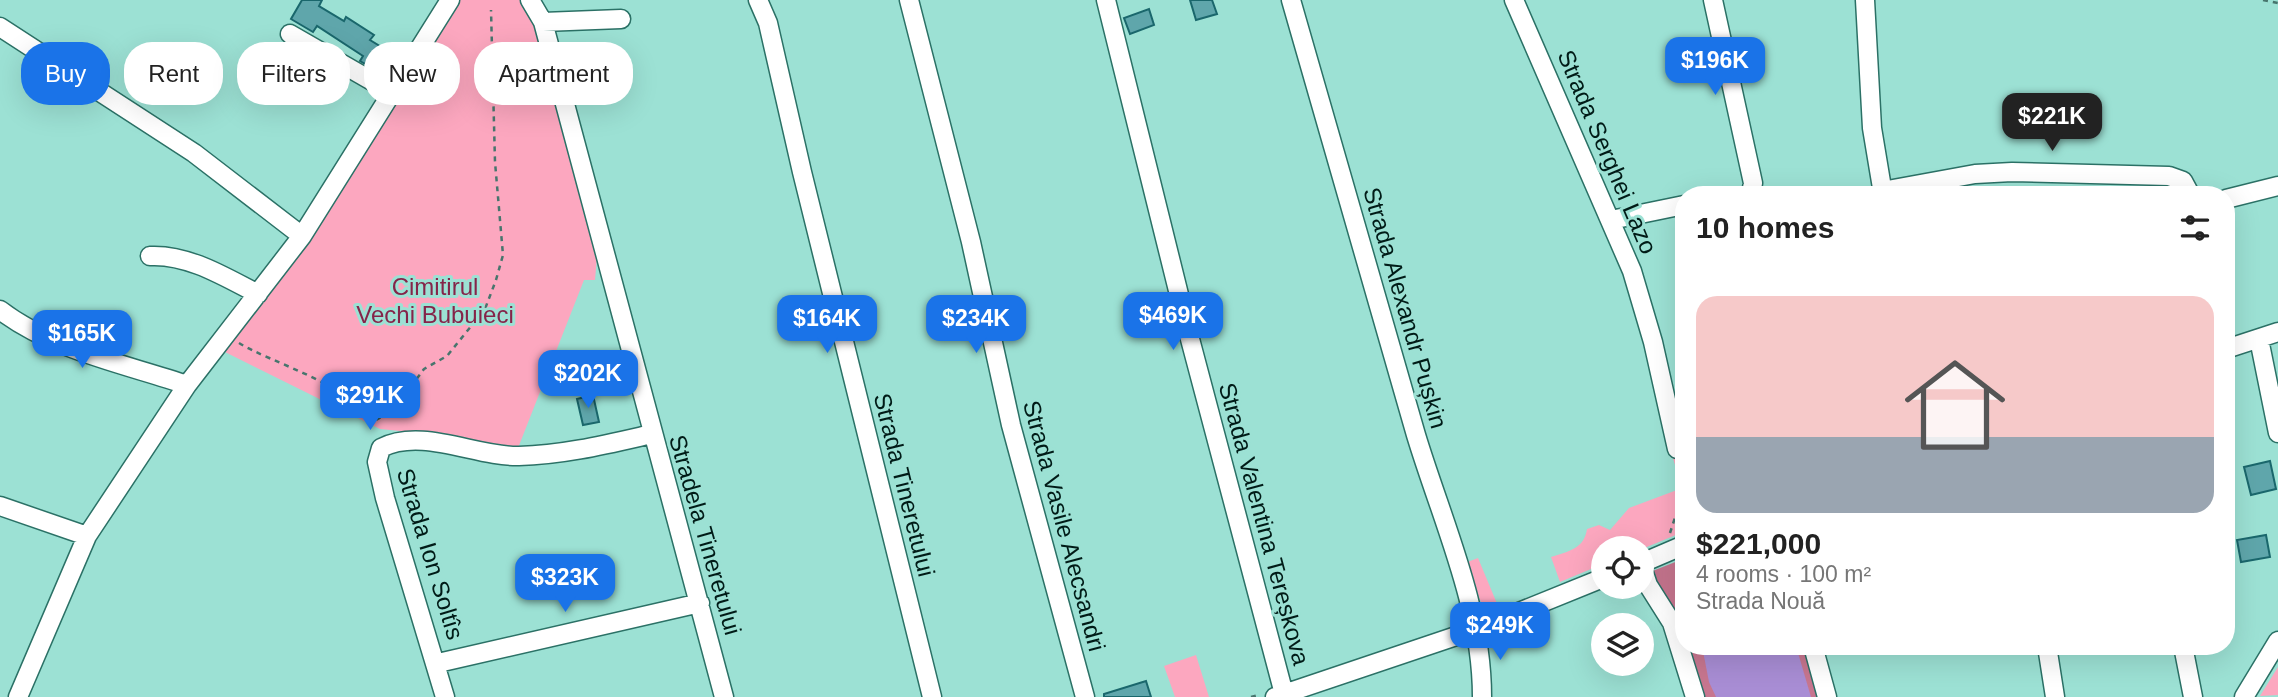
<!DOCTYPE html>
<meta charset="utf-8">
<style>
body{margin:0;font-family:Helvetica,sans-serif;background:#f2f2f2;color:#222;height:100vh;display:flex;flex-direction:column;font-size:26px;white-space:nowrap}
*{box-sizing:border-box;margin:0}
p{font-size:23px;color:#767676}
.icon{flex:none;width:38px;height:38px;fill:none;stroke:currentColor;stroke-width:2;stroke-linecap:round;stroke-linejoin:round}
.map{position:relative;flex:1;overflow:hidden}
.side{position:absolute;left:1675px;top:186px;width:560px;height:469px;display:flex;flex-direction:column;background:#fff;border-radius:28px;box-shadow:0 7px 28px #0002}
.side>*{flex:none}
.banner{position:absolute;left:21px;top:42px;width:665px;height:63px;display:flex;gap:14px}
.buttons{position:absolute;left:1591px;top:536px;display:grid;gap:14px}
.buttons a{display:grid;place-items:center;width:63px;height:63px;border-radius:50%;background:#fff;box-shadow:0 7px 28px #0002;font-size:35px}
.price{position:absolute;translate:-50% -60px;padding:0 16px;border-radius:14px;background:#1a73e8;color:#fff;font-size:23px;line-height:46px;filter:drop-shadow(0 2px 4px #0008)}
.price::after{content:'';position:absolute;left:50%;top:42px;width:21px;height:16px;margin-left:-10px;background:inherit;clip-path:polygon(0 0,100% 0,50% 100%)}
.price.current{background:#222;color:#fff}
ul{padding:0;list-style:none}
li{display:grid;align-content:center;gap:14px;height:371px;padding:0 21px}
li+li{border-top:2px solid #e0e0e0}
li span{display:grid;place-items:center;height:217px;border-radius:21px;color:#555}
li>.icon{margin-inline-start:auto}
span .icon{width:126px;height:126px;fill:#fffc;stroke-width:1}
li b{font-size:30px}
h2{display:flex;justify-content:space-between;align-items:center;height:84px;padding:0 21px;font-size:30px}
.tag{padding:0 24px;border-radius:28px;background:#fff;box-shadow:0 7px 28px #0002;font-size:24px;line-height:63px}
.tag.current{background:#1a73e8;color:#fff}
.map>svg:first-child{display:block}
.green{fill:#fca7bf}
.forest{fill:#c7768f}
.water{fill:#a88dd4}
.building{fill:#5fa6ab;stroke:#1a676c;stroke-width:2}
.lines{fill:none;stroke-linecap:round;stroke-linejoin:round}
.minor-casing{stroke:#2b7166;stroke-width:21}
.path{stroke:#47756d;stroke-width:2.5;stroke-dasharray:5 5;stroke-linecap:butt}
.minor{stroke:#fff;stroke-width:18}
.labels{text-anchor:middle;stroke-width:6;stroke-linejoin:round;paint-order:stroke}
.street-label{font-size:24px;fill:#001b17;stroke:#9ce1d4}
.park-label{font-size:24px;fill:#852449;stroke:#9ce1d4}
</style>
<div class="map">
<svg width="2278" height="697" viewBox="0 0 2278 697">
<rect width="100%" height="100%" fill="#9ce1d4"/>
<path class="green" d="M458 0H524L536 17 598 245 595 280H584L518 448 441 435 380 429 225 352 335 200Z
M1683 454V532L1642 549 1603 548V564L1560 582 1551 557C1569 551 1584 549 1587 529L1599 525 1610 530 1629 508 1677 490 1681 485 1672 455Z
M1478 558 1498 606 1485 612 1465 563Z
M1196 655 1209 697H1175L1164 666Z
M2278 667V695L2260 696Z"/>
<path class="forest" d="M1683 559V635L1650 572Z
M1687 646H1807L1822 697H1702Z"/>
<path class="water" d="M1702 646H1796L1811 697H1716L1709 682Z"/>
<path class="building" d="M302 0H322L319 6 344 21 346 17 374 35 370 40 383 48 376 59 393 70 388 77 360 61 363 56 317 26 313 32 291 19Z
M1190 0H1212L1217 14 1196 20Z
M1149 9 1154 25 1130 34 1124 18Z
M617 364 619 384 593 385 591 366Z
M593 395 599 422 583 425 577 399Z
M2270 461 2276 489 2251 495 2244 467Z
M2266 535 2270 557 2241 562 2237 540Z
M1146 681 1151 697H1104V694Z"/>
<g class="lines">
<defs>
<path id="minor" d="M530 0 543 22 724 697
M758 0 768 23 802 172 932 697
M909 0 971 242 1011 425 1085 697
M1106 0 1190 339 1284 694
M1291 0C1332 145 1373 290 1416 435 1442 521 1482 605 1482 697
M1514 0 1632 271 1653 342 1677 449
M1713 0 1753 183 1751 193 1748 194
M1865 0 1872 128 1883 194
M543 22 621 19
M0 27 194 153 302 236
M290 34 391 92
M1882 191 1975 174 2012 172 2169 176 2183 181 2190 194
M2226 199 2278 186
M1611 220 1684 205
M150 256C188 254 225 277 258 294
M0 310C52 350 125 364 187 385
M2259 339 2278 433
M2226 349 2278 332
M0 506 87 536
M1642 563 1684 545
M1642 567 1648 585 1672 623 1695 697
M1813 646 1827 697
M2047 646 2055 697
M2183 646 2193 697
M438 663 700 603
M18 697 87 536 187 385 302 236 450 0
M445 697 385 498 377 462 381 448C422 427 476 457 519 456 564 455 608 444 652 434
M1275 697 1477 629 1603 578
M2244 697 2278 641"/>
</defs>
<use href="#minor" class="minor-casing"/>
<path class="path" d="M2263 0 2278 3
M239 343C271 363 355 386 368 422
M367 418 374 421 385 415 399 391 413 384 424 369 447 356 485 309 496 280 503 255 495 162 491 10
M1680 466 1684 483
M1670 533 1684 490
M1251 697 1258 695"/>
<use href="#minor" class="minor"/>
</g>
<g class="labels">
<g class="street-label">
<text transform="translate(1607 152) rotate(67)" y="8">Strada Serghei Lazo</text>
<text transform="translate(1405 308) rotate(74)" y="8">Strada Alexandr Pușkin</text>
<text transform="translate(904 485) rotate(76)" y="8">Strada Tineretului</text>
<text transform="translate(1264 524) rotate(75)" y="8">Strada Valentina Tereșkova</text>
<text transform="translate(1064 526) rotate(75)" y="8">Strada Vasile Alecsandri</text>
<text transform="translate(705 535) rotate(74)" y="8">Stradela Tineretului</text>
<text transform="translate(430 554) rotate(73)" y="8">Strada Ion Soltîs</text>
</g>
<g class="park-label">
<text x="435" y="295">Cimitirul<tspan x="435" dy="28">Vechi Bubuieci</tspan></text>
</g>
</g>
</svg>
<div class="buttons">
<a><svg class="icon" aria-label="locate" viewBox="0 0 24 24"><circle cx="12" cy="12" r="6"/><path d="M12 2v4M12 18v4M2 12h4M18 12h4"/></svg></a>
<a><svg class="icon" aria-label="layers" viewBox="0 0 24 24"><path d="M12 4l9 5-9 5-9-5zM3 14l9 5 9-5"/></svg></a>
</div>
<b class="price" style="left:1715px;top:97px">$196K</b>
<b class="price current" style="left:2052px;top:153px">$221K</b>
<b class="price" style="left:1173px;top:352px">$469K</b>
<b class="price" style="left:827px;top:355px">$164K</b>
<b class="price" style="left:976px;top:355px">$234K</b>
<b class="price" style="left:82px;top:370px">$165K</b>
<b class="price" style="left:588px;top:410px">$202K</b>
<b class="price" style="left:370px;top:432px">$291K</b>
<b class="price" style="left:565px;top:614px">$323K</b>
<b class="price" style="left:1500px;top:662px">$249K</b>
<div class="banner">
<a class="tag current">Buy</a>
<a class="tag">Rent</a>
<a class="tag">Filters</a>
<a class="tag">New</a>
<a class="tag">Apartment</a>
</div>
<section class="side">
<h2>10 homes<svg class="icon" aria-label="filters" viewBox="0 0 24 24"><path d="M4 7h16M4 17h16"/><circle cx="9" cy="7" r="2"/><circle cx="15" cy="17" r="2"/></svg></h2>
<ul>
<li><span style="background:linear-gradient(#f6c9c9 65%,#9aa5b1 0)"><svg class="icon" aria-label="home" viewBox="0 0 24 24"><path d="M3 11l9-7 9 7M6 9v11h12V9"/></svg></span><div><b>$221,000</b><p>4 rooms · 100 m²</p><p>Strada Nouă</p></div></li>
</ul>
</section>
</div>
